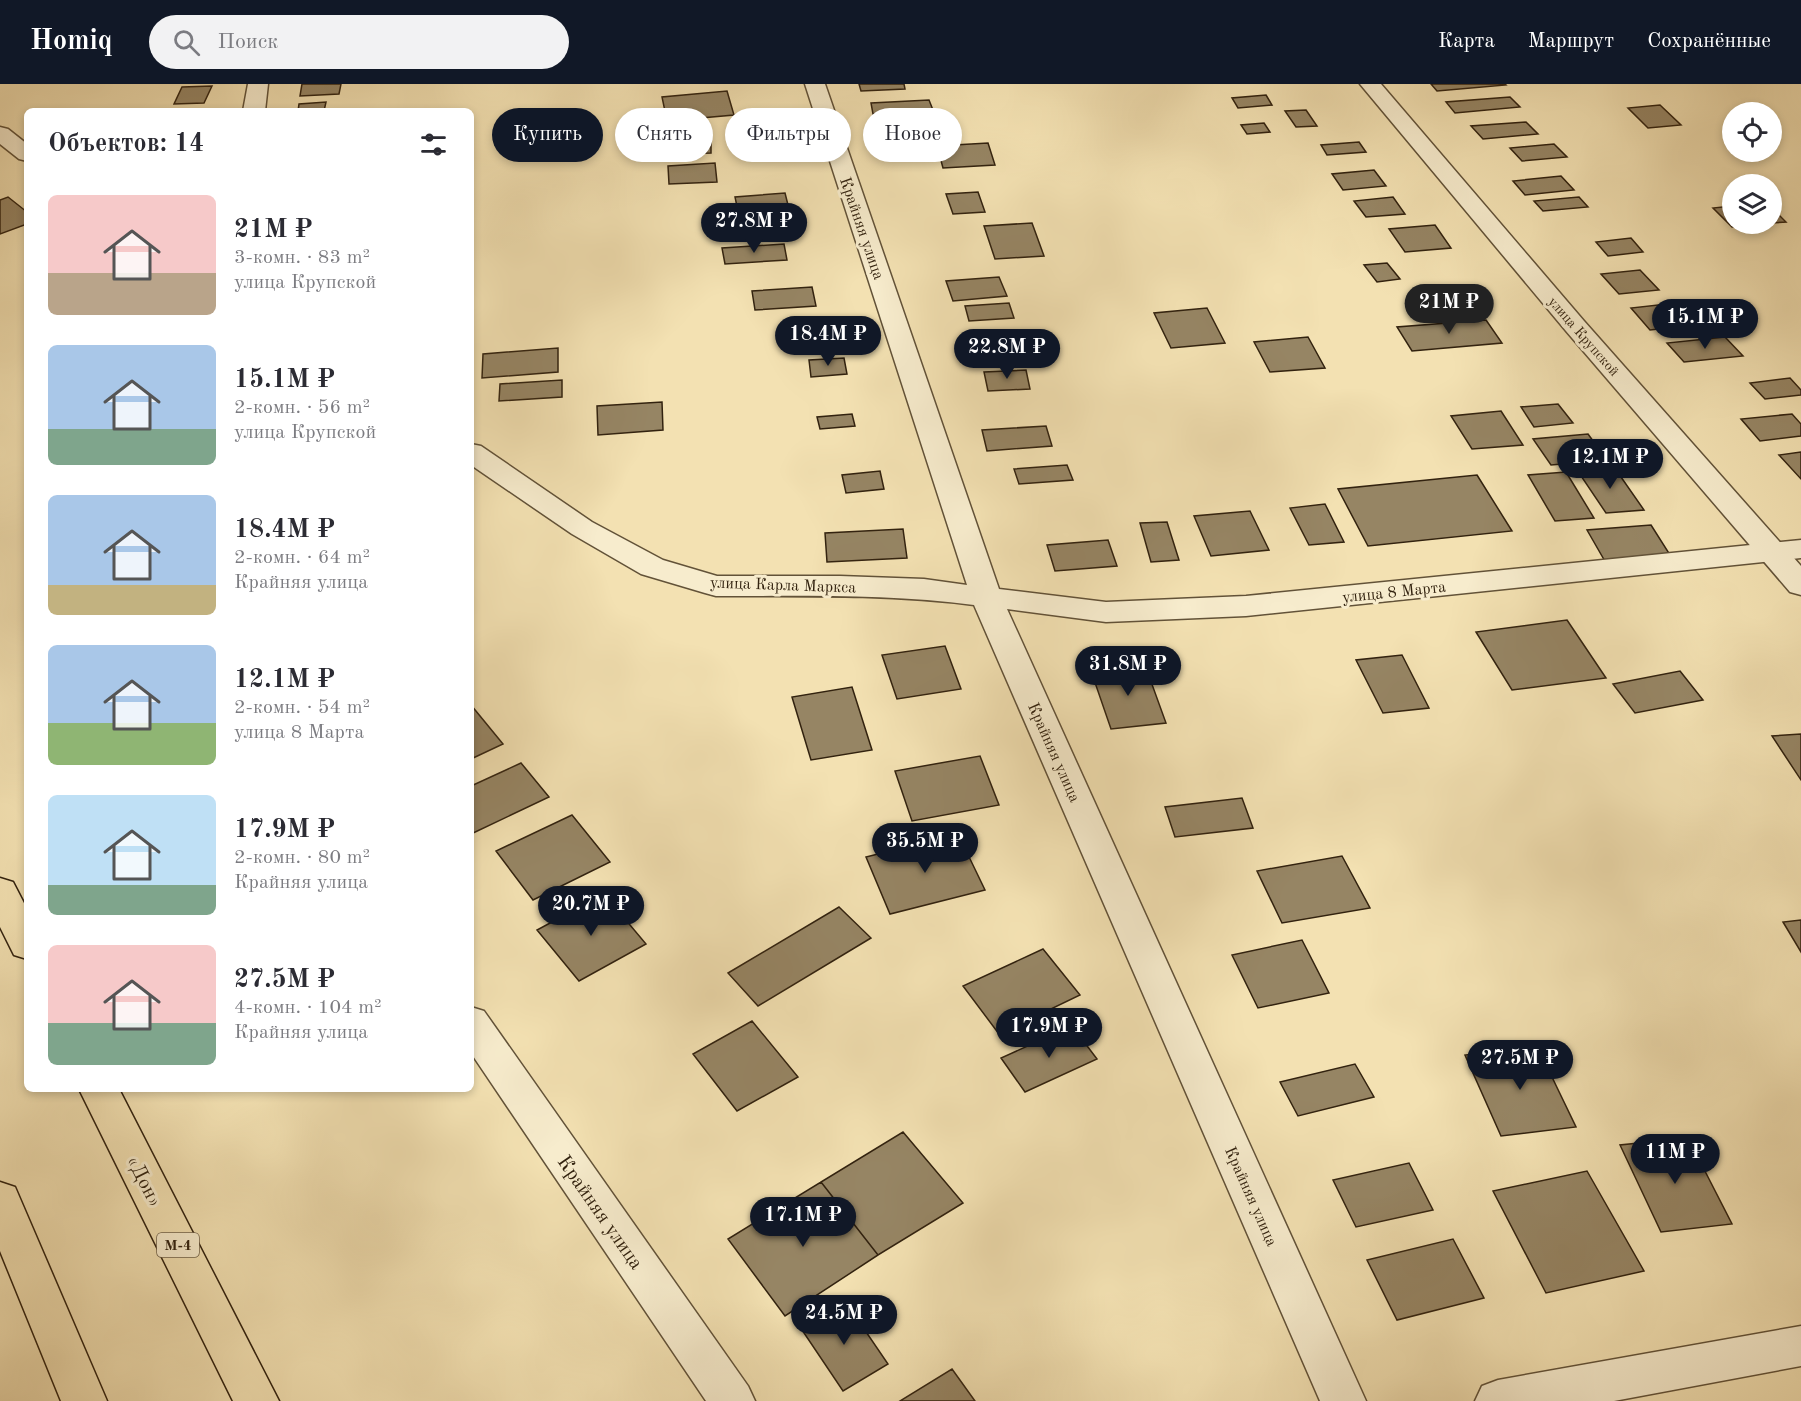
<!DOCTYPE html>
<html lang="ru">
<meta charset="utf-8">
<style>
body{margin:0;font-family:"Old Standard TT",serif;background:#f2f2f3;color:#2b2b33;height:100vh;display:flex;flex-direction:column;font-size:22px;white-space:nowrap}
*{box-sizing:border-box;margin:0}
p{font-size:20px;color:#7c7c81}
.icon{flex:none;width:33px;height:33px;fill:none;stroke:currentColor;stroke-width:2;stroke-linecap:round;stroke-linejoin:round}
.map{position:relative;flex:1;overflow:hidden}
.drawer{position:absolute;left:24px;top:24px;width:450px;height:984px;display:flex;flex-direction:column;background:#fff;border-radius:9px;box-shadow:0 3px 9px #0003}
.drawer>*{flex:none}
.guide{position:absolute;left:492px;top:24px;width:570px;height:54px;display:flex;gap:12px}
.tools{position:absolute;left:1722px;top:18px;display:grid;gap:12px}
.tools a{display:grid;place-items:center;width:60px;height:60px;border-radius:50%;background:#fff;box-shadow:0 3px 9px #0003;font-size:30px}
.price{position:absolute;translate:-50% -51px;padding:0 14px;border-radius:21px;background:#111827;color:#fff;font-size:20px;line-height:39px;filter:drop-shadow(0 2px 3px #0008)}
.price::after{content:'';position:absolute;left:50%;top:36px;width:18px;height:14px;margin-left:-9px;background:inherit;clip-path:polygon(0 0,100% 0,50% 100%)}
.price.on{background:#222;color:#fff}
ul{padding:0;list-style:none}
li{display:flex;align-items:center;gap:18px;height:150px;padding:0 24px}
li span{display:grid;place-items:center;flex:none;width:168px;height:120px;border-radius:9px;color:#555}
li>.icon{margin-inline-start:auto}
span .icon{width:72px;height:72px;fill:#fffc;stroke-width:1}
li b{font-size:26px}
h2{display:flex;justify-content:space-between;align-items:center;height:72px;padding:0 24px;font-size:26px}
.chip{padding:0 21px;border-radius:27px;background:#fff;box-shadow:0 3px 9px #0003;font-size:21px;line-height:54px}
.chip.on{background:#111827;color:#fff}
header{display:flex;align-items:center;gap:36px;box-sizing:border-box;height:84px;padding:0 30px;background:#111827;color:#fff}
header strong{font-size:28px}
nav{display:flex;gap:33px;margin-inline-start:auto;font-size:21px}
.search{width:420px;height:54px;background:#f2f2f3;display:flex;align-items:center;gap:15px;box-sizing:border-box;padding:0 21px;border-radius:33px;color:#7c7c81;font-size:22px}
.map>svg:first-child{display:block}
.building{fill:#968564;stroke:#32220f;stroke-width:1.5}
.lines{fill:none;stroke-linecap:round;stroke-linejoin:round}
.minor-casing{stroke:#625238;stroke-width:3}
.tertiary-casing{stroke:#625238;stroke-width:3}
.trunk-casing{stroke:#32220f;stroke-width:3}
.minor{fill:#f7eccd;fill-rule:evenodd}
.tertiary{fill:#f7eccd;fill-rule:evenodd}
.trunk{fill:#f3e1b2;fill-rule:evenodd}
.labels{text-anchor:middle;stroke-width:6;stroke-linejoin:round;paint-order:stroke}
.far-street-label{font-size:14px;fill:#32220f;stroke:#f7eccd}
.shield{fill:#f7eccd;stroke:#6d5f48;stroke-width:1.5}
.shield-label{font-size:15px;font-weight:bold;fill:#32220f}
.street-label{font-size:16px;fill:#32220f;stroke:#f7eccd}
.near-street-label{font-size:20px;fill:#32220f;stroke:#f7eccd}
</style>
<header>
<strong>Homiq</strong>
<div class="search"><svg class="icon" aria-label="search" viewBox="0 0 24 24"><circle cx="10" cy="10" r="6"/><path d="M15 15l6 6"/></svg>Поиск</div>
<nav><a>Карта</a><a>Маршрут</a><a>Сохранённые</a></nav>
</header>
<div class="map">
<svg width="1801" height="1317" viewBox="0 0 1801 1317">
<rect width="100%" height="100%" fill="#f3e1b2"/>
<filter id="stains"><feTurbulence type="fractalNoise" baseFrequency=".00333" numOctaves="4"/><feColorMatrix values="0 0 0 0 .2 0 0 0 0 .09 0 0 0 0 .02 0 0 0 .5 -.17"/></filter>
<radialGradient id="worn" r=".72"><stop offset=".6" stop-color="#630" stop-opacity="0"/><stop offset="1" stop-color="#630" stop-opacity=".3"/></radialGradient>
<path class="building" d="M302 0H341L339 10 300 12Z
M859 0H904L905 5 861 7Z
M1431 0H1505L1506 1 1437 7Z
M212 2 204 19 174 20 182 3Z
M727 7 734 31 667 37 662 13Z
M1266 11 1272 21 1238 24 1232 14Z
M1510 13 1520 23 1455 29 1446 18Z
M929 16 933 26 873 30 871 19Z
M326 18 324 27H298L299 20Z
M1660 21 1681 41 1648 44 1628 24Z
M1306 26 1317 42 1296 43 1285 27Z
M1526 38 1538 50 1483 55 1471 42Z
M1264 39 1270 48 1247 50 1241 41Z
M711 48V69L675 70 677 49Z
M1359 58 1366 68 1327 71 1321 61Z
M988 59 995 81 943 84 937 62Z
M1554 60 1567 73 1522 77 1510 64Z
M715 79 717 98 669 100 668 82Z
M1374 86 1386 102 1343 106 1332 90Z
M1561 92 1574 106 1525 111 1513 97Z
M978 108 985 128 953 130 946 110Z
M785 109 791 133 740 137 735 113Z
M8 113 27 128V140L0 150V116Z
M1393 113 1405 130 1366 133 1354 117Z
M1579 113 1588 123 1543 127 1534 117Z
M1732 122V140H1770L1732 143 1713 124Z
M1772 124 1786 138 1772 139Z
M1032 139 1044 172 995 175 984 142Z
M1435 141 1451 164 1405 168 1389 145Z
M1631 154 1643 168 1608 172 1596 158Z
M784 160 787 176 725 180 722 164Z
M1387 179 1400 195 1377 198 1364 181Z
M1640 186 1659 206 1619 210 1601 190Z
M999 193 1007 212 953 217 946 197Z
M812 203 816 222 755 226 752 207Z
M1472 203 1485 220 1431 225 1419 208Z
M1009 219 1014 234 969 237 965 222Z
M1676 219 1695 241 1650 246 1631 224Z
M1207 224 1225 259 1171 264 1154 229Z
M1486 236 1502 259 1412 267 1397 243Z
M1308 253 1325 284 1270 288 1254 258Z
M1725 253 1743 272 1684 278 1667 259Z
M558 264V288L482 294 483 270Z
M844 274 847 290 811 293 809 276Z
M1026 286 1030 305 988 307 984 288Z
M1790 294 1801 306V311L1765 315 1750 299Z
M562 296V313L499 317 500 300Z
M662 318 663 346 598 351 597 322Z
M1558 320 1573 339 1534 343 1521 323Z
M1501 327 1523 361 1472 365 1451 332Z
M852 330 855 342 820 345 817 333Z
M1792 330 1801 340V352L1760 357 1741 335Z
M1046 342 1052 362 987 367 982 346Z
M1588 350 1607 376 1551 381 1533 355Z
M1801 368V395L1779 371Z
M1067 381 1073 396 1019 400 1014 385Z
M1614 383 1644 426 1606 429 1577 386Z
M880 387 884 405 846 409 842 391Z
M1566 388 1594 434 1555 437 1528 391Z
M1477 391 1512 447 1368 462 1338 405Z
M1325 420 1344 458 1309 461 1290 424Z
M1250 427 1269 466 1211 472 1194 432Z
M1167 438 1179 476 1151 478 1140 439Z
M1651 441 1672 474 1606 479 1587 446Z
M903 445 907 474 827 478 825 449Z
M1108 456 1117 482 1055 487 1047 461Z
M1567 536 1606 594 1512 606 1476 548Z
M945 562 961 605 897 615 882 571Z
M1402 571 1429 624 1383 629 1356 576Z
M1145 581 1166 639 1111 645 1091 587Z
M1680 587 1703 616 1635 629 1613 600Z
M852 603 872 666 811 676 792 613Z
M471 621 503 660 471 675Z
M1801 650V696L1772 652Z
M980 672 999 721 912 737 895 687Z
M521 679 549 713 471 750V702Z
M1242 714 1253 744 1175 753 1165 723Z
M572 731 610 778 533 816 496 767Z
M958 750 985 806 890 830 866 773Z
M1342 772 1370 824 1282 839 1257 787Z
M604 810 646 860 579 897 537 846Z
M839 823 871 854 758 922 728 889Z
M1801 836V868L1783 838Z
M1302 856 1329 909 1258 924 1232 871Z
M1043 865 1080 911 999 950 963 902Z
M752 937 798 993 737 1027 693 970Z
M1072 942 1097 975 1025 1008 1001 974Z
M1537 962 1576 1043 1501 1052 1465 971Z
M1355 980 1374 1013 1298 1032 1280 998Z
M903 1048 963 1119 878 1171 821 1098Z
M1688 1054 1732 1140 1661 1148 1620 1061Z
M1409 1079 1433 1126 1356 1143 1333 1096Z
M1587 1087 1644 1187 1546 1209 1493 1107Z
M821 1098 878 1171 785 1232 728 1155Z
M1453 1155 1484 1214 1397 1236 1367 1176Z
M845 1217 888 1280 843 1307 800 1243Z
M952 1285 975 1317H900Z"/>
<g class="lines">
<defs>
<path id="minor" d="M248 0H268L265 27H243Z
M805 0H825L999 505 1106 518 1246 512 1801 456V474L1246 532 1106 538 1007 525 1366 1317H1320L974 521C889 510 802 512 716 512L705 509 641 490 572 450 471 381V360L481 362 592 438 663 476 717 492H840L924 495 967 501Z
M0 43 8 45 27 60V77L19 75 0 60Z
M471 923 484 927 748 1302 755 1317H706L471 969Z
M1801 1242V1282L1614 1317H1475L1482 1302 1498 1296Z"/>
<path id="tertiary" d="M1360 0H1381L1584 237 1801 482V511L1790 508 1566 247Z"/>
<path id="trunk" d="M0 794 13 798 27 825V875L14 871 0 843Z
M79 1005H119L279 1317H233Z
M0 1098 15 1103 107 1317H61L0 1167Z"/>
</defs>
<use href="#minor" class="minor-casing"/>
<use href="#tertiary" class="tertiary-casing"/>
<use href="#trunk" class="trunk-casing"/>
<use href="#minor" class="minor"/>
<use href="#tertiary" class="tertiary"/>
<use href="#trunk" class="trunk"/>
</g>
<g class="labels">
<g class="far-street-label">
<text transform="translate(1584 252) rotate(49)" y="5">улица Крупской</text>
</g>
<rect class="shield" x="157" y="1149" width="42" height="24" rx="4.5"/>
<g class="shield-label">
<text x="178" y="1166">М-4</text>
</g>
<g class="street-label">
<text transform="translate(863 144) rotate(71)" y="6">Крайняя улица</text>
<text transform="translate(783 500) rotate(2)" y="6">улица Карла Маркса</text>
<text transform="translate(1394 507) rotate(-6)" y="6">улица 8 Марта</text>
<text transform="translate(1055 668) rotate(66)" y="6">Крайняя улица</text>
<text transform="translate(1252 1112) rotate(66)" y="6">Крайняя улица</text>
</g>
<g class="near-street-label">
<text transform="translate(145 1097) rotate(63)" y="7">«Дон»</text>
<text transform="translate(601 1128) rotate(55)" y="7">Крайняя улица</text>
</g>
</g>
<rect width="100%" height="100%" filter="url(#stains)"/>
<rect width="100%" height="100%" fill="url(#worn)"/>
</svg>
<div class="tools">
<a><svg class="icon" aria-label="locate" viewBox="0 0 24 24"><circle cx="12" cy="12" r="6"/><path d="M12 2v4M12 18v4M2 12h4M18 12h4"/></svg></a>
<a><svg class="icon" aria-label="layers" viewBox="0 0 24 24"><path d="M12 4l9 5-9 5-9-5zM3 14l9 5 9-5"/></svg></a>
</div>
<b class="price" style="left:754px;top:170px">27.8M ₽</b>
<b class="price on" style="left:1449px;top:251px">21M ₽</b>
<b class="price" style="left:1705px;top:266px">15.1M ₽</b>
<b class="price" style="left:828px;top:283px">18.4M ₽</b>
<b class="price" style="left:1007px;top:296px">22.8M ₽</b>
<b class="price" style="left:1610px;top:406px">12.1M ₽</b>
<b class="price" style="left:1128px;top:613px">31.8M ₽</b>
<b class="price" style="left:925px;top:790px">35.5M ₽</b>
<b class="price" style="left:591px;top:853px">20.7M ₽</b>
<b class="price" style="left:1049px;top:975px">17.9M ₽</b>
<b class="price" style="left:1520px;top:1007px">27.5M ₽</b>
<b class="price" style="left:1675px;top:1101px">11M ₽</b>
<b class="price" style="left:803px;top:1164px">17.1M ₽</b>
<b class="price" style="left:844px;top:1262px">24.5M ₽</b>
<div class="guide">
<a class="chip on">Купить</a>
<a class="chip">Снять</a>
<a class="chip">Фильтры</a>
<a class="chip">Новое</a>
</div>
<section class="drawer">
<h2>Объектов: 14<svg class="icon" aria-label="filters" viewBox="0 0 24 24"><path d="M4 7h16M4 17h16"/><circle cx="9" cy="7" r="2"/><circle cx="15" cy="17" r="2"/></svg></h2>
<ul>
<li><span style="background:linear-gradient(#f6c9c9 65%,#b9a48a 0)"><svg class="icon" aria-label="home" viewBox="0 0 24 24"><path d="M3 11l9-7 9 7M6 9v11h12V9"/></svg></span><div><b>21M ₽</b><p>3-комн. · 83 m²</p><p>улица Крупской</p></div></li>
<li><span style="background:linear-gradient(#a9c7e8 70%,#7fa58c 0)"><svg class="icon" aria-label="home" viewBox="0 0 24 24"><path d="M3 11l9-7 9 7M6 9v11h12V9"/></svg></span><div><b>15.1M ₽</b><p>2-комн. · 56 m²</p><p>улица Крупской</p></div></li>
<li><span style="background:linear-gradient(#a9c7e8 75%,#c2b280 0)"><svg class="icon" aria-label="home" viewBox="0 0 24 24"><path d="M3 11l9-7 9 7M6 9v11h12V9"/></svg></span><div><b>18.4M ₽</b><p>2-комн. · 64 m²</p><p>Крайняя улица</p></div></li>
<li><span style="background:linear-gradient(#a9c7e8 65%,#8fb573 0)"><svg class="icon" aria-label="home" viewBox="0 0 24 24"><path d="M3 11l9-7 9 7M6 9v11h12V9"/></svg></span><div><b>12.1M ₽</b><p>2-комн. · 54 m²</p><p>улица 8 Марта</p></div></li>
<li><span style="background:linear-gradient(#bfe0f5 75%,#7fa58c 0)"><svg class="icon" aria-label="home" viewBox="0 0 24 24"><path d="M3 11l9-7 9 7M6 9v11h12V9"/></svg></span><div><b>17.9M ₽</b><p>2-комн. · 80 m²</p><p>Крайняя улица</p></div></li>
<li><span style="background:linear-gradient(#f6c9c9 65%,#7fa58c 0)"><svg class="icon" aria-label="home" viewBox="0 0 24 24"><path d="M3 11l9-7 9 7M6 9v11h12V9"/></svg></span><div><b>27.5M ₽</b><p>4-комн. · 104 m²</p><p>Крайняя улица</p></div></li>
</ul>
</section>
</div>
